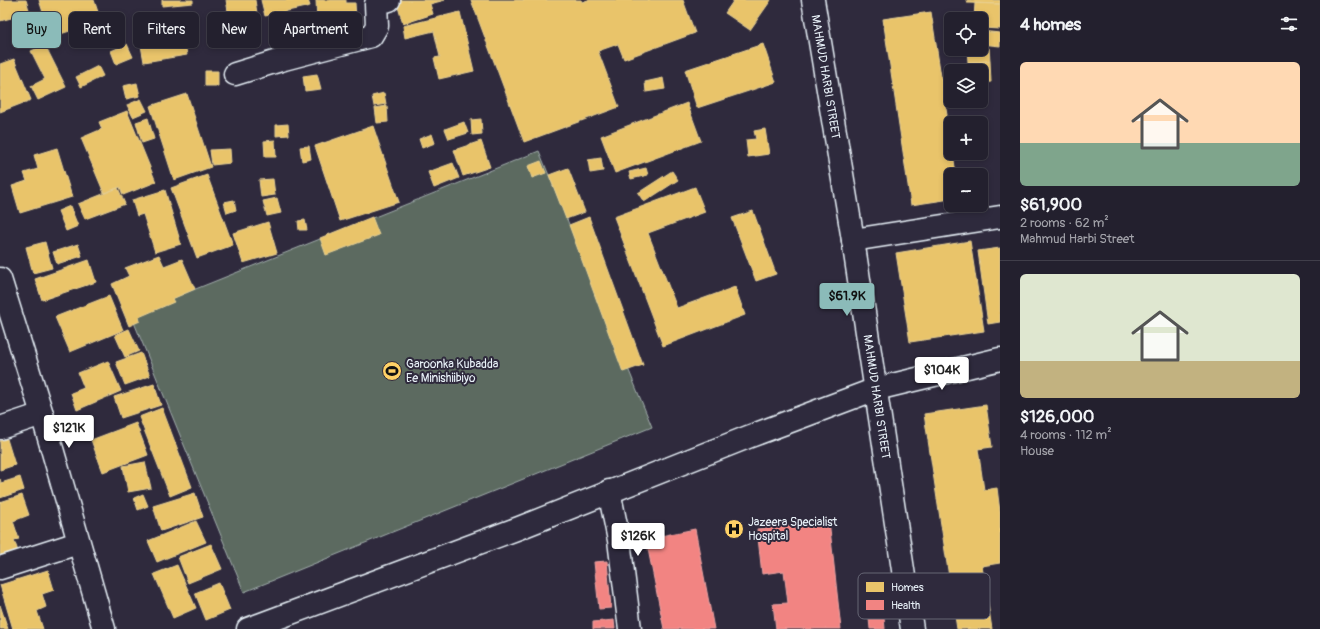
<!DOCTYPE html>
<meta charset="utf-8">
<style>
body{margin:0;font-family:Pangolin,sans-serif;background:#2f2d3a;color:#f1f3f6;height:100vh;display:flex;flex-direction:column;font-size:15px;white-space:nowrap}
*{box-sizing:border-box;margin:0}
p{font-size:13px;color:#a3a3aa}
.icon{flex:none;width:22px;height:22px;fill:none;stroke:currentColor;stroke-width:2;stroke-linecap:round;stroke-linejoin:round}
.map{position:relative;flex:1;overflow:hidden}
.panel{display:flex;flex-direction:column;background:#23202e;width:320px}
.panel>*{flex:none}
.guide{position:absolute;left:12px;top:12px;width:380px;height:36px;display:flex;gap:8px}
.tools{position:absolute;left:944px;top:12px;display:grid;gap:8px}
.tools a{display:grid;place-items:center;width:44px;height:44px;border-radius:6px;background:#23202e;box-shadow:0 2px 6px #0003,0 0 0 1px #403e4a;font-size:20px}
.price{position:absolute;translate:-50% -34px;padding:0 9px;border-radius:4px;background:#fff;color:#222;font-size:13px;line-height:26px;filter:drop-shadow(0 1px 2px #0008)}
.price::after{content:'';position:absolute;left:50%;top:24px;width:12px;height:9px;margin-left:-6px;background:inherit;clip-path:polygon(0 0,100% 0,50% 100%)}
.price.active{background:#8bbbb9;color:#111}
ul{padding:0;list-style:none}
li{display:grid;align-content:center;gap:8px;height:212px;padding:0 20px}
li+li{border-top:1px solid #403e4a}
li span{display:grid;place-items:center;height:124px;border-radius:6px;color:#555}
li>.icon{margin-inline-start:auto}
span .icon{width:72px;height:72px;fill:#fffc;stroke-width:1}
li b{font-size:17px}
h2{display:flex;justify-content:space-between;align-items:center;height:48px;padding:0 20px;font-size:17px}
.pill{padding:0 14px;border-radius:6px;background:#23202e;box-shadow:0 2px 6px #0003,0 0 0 1px #403e4a;font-size:14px;line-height:36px}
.pill.active{background:#8bbbb9;color:#111}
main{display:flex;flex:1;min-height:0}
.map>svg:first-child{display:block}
.green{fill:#5b6a60;stroke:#a2aeac}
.homes{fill:#e9c46a;stroke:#e9d295}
.health{fill:#f28482;stroke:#efa5a5}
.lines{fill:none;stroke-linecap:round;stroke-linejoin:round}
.minor-casing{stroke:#e8f1f8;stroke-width:25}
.minor{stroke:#2f2a3d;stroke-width:22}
.labels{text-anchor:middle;stroke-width:4;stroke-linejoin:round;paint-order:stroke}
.street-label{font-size:12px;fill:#e8f1f8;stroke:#2f2a3d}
.poi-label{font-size:12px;fill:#e8f1f8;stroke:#2f2a3d;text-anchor:start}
.key{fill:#2f2a3d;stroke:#666675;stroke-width:1}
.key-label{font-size:11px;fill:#e8f1f8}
</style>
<main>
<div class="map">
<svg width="1000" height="629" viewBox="0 0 1000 629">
<rect width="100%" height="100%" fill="#2f2a3d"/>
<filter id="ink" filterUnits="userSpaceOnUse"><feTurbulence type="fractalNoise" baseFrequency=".025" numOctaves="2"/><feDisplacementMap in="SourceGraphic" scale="8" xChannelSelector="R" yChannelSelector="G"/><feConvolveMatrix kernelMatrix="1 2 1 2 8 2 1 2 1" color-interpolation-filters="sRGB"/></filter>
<g filter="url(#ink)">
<path class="green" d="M539 151 652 427 244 592 131 315Z"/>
<path class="homes" d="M0 0H26L30 13 0 21Z
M39 0H94L101 21 51 37Z
M162 0H193V3L162 6Z
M226 0H255L260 33 215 41 210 14 228 11Z
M261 0H308L310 6 265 16Z
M316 0H346V3H355L356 19 317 21Z
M396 0H445L430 4 433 14 403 24Z
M471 0H581L582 2 588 0H683L695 33 624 59 618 44 598 51 619 107 524 142Z
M734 0H771L750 30 725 13Z
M967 0H1000V4L967 3Z
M975 3 1000 4V29L981 28V19H974Z
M460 12 474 71 439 79 434 58 440 57 434 31 405 38 403 26Z
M931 12 951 141V153H953L956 175H951V199L911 205 883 19Z
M295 16H303V24L296 25Z
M981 31 1000 33V46L981 44Z
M183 32 187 55 144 62 140 40Z
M127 44 133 57 116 64 111 51Z
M763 44 776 82 697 108 685 70Z
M45 45 66 87 38 100 31 86 45 79 31 51Z
M989 48 990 61 968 62 967 50Z
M14 59 31 100 0 112V64Z
M990 61 991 82 981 83V71H968V62Z
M98 66 103 76 81 87 76 77Z
M205 71H218V86H205Z
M317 74 321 89 305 91 303 76Z
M663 78 665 89 646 92 645 82Z
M137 83 140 96 126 99 123 86Z
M384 93 386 104 374 106 372 96Z
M187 94 211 167 174 180 150 106Z
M141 99 147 111 133 117 127 105Z
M687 103 701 141 615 173 601 136Z
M387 106 388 122 377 123 375 108Z
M127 111 156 182 123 195 120 187 104 193 81 138 102 129 99 122Z
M148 118 154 139 142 143 136 122Z
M481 119 482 134 472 135 471 120Z
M464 122 468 133 449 139 445 129Z
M288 124 289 135 276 136V125Z
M373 126 399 202 340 221 315 146Z
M765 129 769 154 748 157 746 140 756 139 754 131Z
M432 134 435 143 422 148 419 139Z
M275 140 276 157H265L264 141Z
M481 141 490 167 463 176 454 150Z
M309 146 311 159 302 161 300 147Z
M57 148 72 197 20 213 12 186 27 181 24 173 38 169 34 155Z
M230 149 231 163 212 165 210 150Z
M601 158 603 171 590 173 588 160Z
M541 161 546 173 532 178 528 166Z
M453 163 459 178 434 188 428 172Z
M568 168 585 212 566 219 549 175Z
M646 168 648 175 631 179 629 172Z
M672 171 678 180 644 202 638 193Z
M207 175 233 245 197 258 171 188Z
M273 179 275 195 261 197 259 180Z
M695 187 705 212 648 233 677 308 735 287 745 315 663 346 614 217Z
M118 188 125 204 85 219 78 204Z
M165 190 181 244 155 252 143 214 137 216 132 200Z
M277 198 281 213 267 216 263 201Z
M234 200 236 210 227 213 224 202Z
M70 206 78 226 66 231 58 211Z
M753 211 776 274 756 281 732 218Z
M372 217 379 235 326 255 320 238Z
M589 217 643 365 623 372 569 225Z
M305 220 307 230H299L298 221Z
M268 222 277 253 243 263 233 233Z
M970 241 984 331 910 342 896 253Z
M45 242 52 268 33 273 26 247Z
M78 244 82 256 57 264 53 252Z
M1000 248V322L988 324 978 251Z
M159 255 164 266 182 259 195 289 172 299 174 302 139 317 140 321 129 326 112 284 129 276 125 268Z
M89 260 96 282 42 300 35 279Z
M109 296 123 330 70 352 55 317Z
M129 329 139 351 125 357 115 335Z
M141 353 150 376 125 385 116 362Z
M108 361 121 391 77 410 71 393 84 388 78 373Z
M154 384 161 405 121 418 114 397Z
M986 405 992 447 978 449 984 490 997 488 1000 512V563L982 566 992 629H957L924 414Z
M162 408 192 487 170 496 139 417Z
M136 423 148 455 103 472 91 440Z
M7 439 15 465 0 470V441Z
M145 462 151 488 128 492 123 466Z
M20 477 24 490 0 498V479L1 483Z
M195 493 203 517 161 531 153 506Z
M143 494 148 506 138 510 134 498Z
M22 495 29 515 13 521 19 539 14 540 19 554 0 560V502Z
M196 521 206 542 157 562 148 541Z
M211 544 222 569 188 583 178 557Z
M177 565 196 608 173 618 154 574Z
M48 570 54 590 42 594 46 607 37 611 43 629H13L0 585Z
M219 583 230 610 206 620 195 593Z
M0 605 8 629H0Z"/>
<path class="health" d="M829 520 841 629H776L773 604 788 603 784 571 762 574 757 529Z
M695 529 714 629H664L646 539Z
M607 561 611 608 599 609 594 562Z
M883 607 885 629H870L868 608Z
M614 620 615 629H593V622Z"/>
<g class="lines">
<defs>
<g id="minor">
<path id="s1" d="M813 0 853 240 912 629"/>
<path d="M235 74 284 59 371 36 377 26 376 4 389 0"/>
<path d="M853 240 1000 217"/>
<path d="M0 279 42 414 104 629"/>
<path d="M0 428 42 414"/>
<path d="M609 491 619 540 630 629"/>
<path d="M0 568 78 543"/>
<path d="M248 629 519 528 748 437 876 389 1000 359"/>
</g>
</defs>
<use href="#minor" class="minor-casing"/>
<use href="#minor" class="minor"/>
</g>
</g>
<defs>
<symbol id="stadium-disc" viewBox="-11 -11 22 22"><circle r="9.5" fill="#ffd166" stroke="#2f2a3d"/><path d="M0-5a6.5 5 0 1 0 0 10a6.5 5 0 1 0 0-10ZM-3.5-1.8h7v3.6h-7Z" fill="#111"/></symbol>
<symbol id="hospital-disc" viewBox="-11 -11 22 22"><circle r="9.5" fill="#ffd166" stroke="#2f2a3d"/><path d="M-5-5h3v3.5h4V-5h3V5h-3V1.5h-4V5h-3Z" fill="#111"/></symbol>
</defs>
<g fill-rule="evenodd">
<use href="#stadium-disc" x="381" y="360" width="22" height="22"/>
<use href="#hospital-disc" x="723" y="518" width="22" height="22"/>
</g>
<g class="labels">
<g class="street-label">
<text dy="4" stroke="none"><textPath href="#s1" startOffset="78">MAHMUD HARBI STREET</textPath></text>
<text dy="4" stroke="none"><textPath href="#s1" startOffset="402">MAHMUD HARBI STREET</textPath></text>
</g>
<g class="poi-label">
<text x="406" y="368">Garoonka Kubadda<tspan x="406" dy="14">Ee Minishiibiyo</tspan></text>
<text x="748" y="526">Jazeera Specialist<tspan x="748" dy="14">Hospital</tspan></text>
</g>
</g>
<rect x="858" y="573" width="132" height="46" rx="6" class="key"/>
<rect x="866" y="582" width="18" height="10" fill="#e9c46a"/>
<rect x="866" y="600" width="18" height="10" fill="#f28482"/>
<g class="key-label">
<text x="891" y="591">Homes</text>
<text x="891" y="609">Health</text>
</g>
</svg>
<div class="tools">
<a><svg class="icon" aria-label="locate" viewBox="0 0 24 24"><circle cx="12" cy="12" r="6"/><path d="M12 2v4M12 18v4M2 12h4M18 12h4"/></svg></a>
<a><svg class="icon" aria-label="layers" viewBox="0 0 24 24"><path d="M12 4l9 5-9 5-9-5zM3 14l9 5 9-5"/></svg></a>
<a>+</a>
<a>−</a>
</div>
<b class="price active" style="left:847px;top:317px">$61.9K</b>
<b class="price" style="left:942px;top:391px">$104K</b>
<b class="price" style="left:69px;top:449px">$121K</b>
<b class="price" style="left:638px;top:557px">$126K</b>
<div class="guide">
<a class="pill active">Buy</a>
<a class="pill">Rent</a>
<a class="pill">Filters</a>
<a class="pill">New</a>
<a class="pill">Apartment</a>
</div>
</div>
<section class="panel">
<h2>4 homes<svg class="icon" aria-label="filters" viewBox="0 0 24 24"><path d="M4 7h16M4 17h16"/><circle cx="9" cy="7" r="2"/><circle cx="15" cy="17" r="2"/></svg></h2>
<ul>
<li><span style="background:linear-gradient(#ffd9b3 65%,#7fa58c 0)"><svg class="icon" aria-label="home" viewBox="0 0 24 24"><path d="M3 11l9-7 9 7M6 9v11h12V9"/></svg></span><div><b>$61,900</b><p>2 rooms · 62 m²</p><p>Mahmud Harbi Street</p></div></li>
<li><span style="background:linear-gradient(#dfe7d0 70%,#c2b280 0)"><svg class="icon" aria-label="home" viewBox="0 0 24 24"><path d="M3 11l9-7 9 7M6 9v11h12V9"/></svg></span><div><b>$126,000</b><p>4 rooms · 112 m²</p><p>House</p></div></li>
</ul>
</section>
</main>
